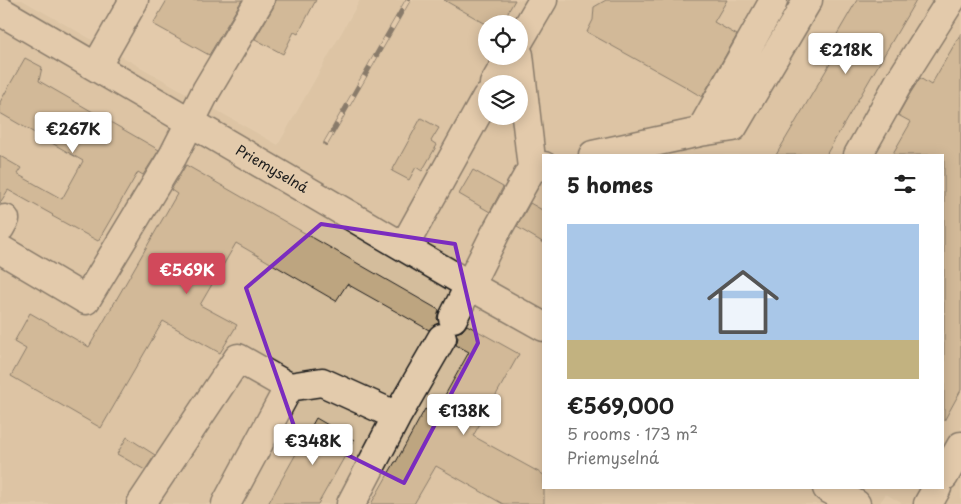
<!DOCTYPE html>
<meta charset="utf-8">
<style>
body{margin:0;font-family:"Playpen Sans",sans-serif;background:#f6f6f6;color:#222;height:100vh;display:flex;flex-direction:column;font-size:19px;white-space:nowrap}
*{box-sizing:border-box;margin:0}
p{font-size:16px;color:#767676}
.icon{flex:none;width:28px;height:28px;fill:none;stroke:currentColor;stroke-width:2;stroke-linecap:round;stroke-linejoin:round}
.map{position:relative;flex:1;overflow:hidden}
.side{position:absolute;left:542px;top:154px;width:402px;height:335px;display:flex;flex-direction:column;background:#fff;border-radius:0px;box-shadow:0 2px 12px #0003}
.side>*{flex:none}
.fabs{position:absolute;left:478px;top:15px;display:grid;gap:10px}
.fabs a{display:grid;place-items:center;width:50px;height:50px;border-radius:50%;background:#fff;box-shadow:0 2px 12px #0003;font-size:25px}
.price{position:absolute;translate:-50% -42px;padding:0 11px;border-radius:5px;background:#fff;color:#222;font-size:16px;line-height:32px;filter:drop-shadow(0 1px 2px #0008)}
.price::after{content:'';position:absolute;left:50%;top:30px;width:15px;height:11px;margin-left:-8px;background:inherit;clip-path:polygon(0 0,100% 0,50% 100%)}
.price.on{background:#d1495b;color:#fff}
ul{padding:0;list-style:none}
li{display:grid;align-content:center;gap:10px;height:265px;padding:0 25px}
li+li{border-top:1px solid #e0e0e0}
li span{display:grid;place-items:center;height:155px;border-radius:0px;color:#555}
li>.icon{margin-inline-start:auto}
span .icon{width:90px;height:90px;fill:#fffc;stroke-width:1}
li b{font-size:21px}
h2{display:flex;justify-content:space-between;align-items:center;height:60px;padding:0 25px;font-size:21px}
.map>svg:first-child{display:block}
.built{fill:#d4bd9c;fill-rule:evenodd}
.building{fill:#bda580;stroke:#1c1c1c}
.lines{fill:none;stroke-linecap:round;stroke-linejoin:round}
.minor-casing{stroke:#1c1c1c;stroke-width:31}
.minor{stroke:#e3cbac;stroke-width:28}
.rail-casing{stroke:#1c1c1c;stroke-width:5.5}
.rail{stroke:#e3cbac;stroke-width:4;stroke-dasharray:11;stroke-linecap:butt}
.marked{fill:none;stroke:#7b2cbf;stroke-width:4;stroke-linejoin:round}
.labels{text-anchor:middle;stroke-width:5;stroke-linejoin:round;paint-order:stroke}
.street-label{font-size:14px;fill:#1c1c1c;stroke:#e3cbac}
</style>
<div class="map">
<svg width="961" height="504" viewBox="0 0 961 504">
<rect width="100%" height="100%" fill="#e3cbac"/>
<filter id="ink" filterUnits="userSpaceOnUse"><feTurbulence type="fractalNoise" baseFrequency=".02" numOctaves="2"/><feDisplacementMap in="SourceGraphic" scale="10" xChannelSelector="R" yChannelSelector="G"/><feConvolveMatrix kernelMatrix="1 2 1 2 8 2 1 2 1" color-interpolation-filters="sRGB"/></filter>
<g filter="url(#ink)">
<path class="built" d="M0 0H22L278 145 360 0H961V504H903L886 494 879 504H0ZM486 24H519V56H486ZM486 84H519V116H486ZM544 155H944V488H544Z"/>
<path class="building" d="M167 0H242L209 55 153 24Z
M276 0H316L298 34 294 32 283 54 255 39 273 8Z
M444 0H515L501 24H486Z
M606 0H727L714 22 737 35 702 97 687 88H688L587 32 593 20 594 7Z
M857 0H916L826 155H776L844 40 836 36Z
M961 33V390L944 421V155H892L911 122 898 115 911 92 920 78 931 85Z
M25 58 42 67 39 81 159 150 143 175 138 172 98 241 52 216 53 215 8 190 0 203V156L21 168 17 174 62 199 83 161 0 113V102Z
M421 118 439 128 431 141 437 145 422 171 416 167 409 180 392 171Z
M186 165 439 310 437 318 439 323 434 325 429 330 347 284 336 301 236 243 200 305 237 325 220 353 163 321 101 428 11 376 26 349 14 342 30 313 89 347 177 194 171 190Z
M473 170 503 187 490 212 459 194Z
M530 203 544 211V243L517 227Z
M467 325 519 354 473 436 544 475V504H503L436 466 414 504H371L395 462H396L425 409 434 415 469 352 456 345 458 338 456 333 462 331Z
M316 418 354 440 318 504H268Z
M127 437 155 455 145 470 117 454Z"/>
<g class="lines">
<defs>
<path id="minor" d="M0 11 469 285 544 327
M519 41 543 0
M519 55 532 168
M96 67 134 0
M494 84 510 56
M700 132 772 4 773 0
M593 155 700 132 733 127 808 0
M858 155 898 84 951 0
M0 228 5 219
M404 246 486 98
M0 249 86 300 173 156 206 91 260 0
M453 318 495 234 532 168 544 166
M944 476 961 446
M827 488 856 504
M141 504 238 358 289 387
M226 504 289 387 322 382 397 416
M351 504 397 416 442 338
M928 504 937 488"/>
</defs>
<use href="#minor" class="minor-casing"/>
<use href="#minor" class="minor"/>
<defs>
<path id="rail" d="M326 143 408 0"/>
</defs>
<use href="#rail" class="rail-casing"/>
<use href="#rail" class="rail"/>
</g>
</g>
<path d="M0 0H961V504H0ZM321 224 455 244 478 343 404 483 295 429 246 288Z" fill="#e3cbac" fill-opacity=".55" fill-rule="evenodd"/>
<path class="marked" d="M321 224 455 244 478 343 404 483 295 429 246 288Z"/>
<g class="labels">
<g class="street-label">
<text transform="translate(272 169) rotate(30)" y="5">Priemyselná</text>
</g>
</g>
</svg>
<div class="fabs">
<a><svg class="icon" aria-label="locate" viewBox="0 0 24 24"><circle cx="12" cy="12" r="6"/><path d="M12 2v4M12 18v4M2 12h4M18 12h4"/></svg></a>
<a><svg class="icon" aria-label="layers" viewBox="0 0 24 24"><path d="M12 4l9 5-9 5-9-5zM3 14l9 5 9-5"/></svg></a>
</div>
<b class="price" style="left:846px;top:75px">€218K</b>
<b class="price" style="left:73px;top:154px">€267K</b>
<b class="price on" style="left:187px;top:295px">€569K</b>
<b class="price" style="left:464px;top:436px">€138K</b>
<b class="price" style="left:313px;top:466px">€348K</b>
<section class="side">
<h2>5 homes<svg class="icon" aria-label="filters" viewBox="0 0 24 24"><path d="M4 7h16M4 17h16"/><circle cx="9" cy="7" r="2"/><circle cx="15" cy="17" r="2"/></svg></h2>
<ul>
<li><span style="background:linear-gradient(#a9c7e8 75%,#c2b280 0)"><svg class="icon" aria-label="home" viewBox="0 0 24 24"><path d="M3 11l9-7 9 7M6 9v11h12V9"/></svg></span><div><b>€569,000</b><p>5 rooms · 173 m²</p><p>Priemyselná</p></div></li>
</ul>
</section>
</div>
